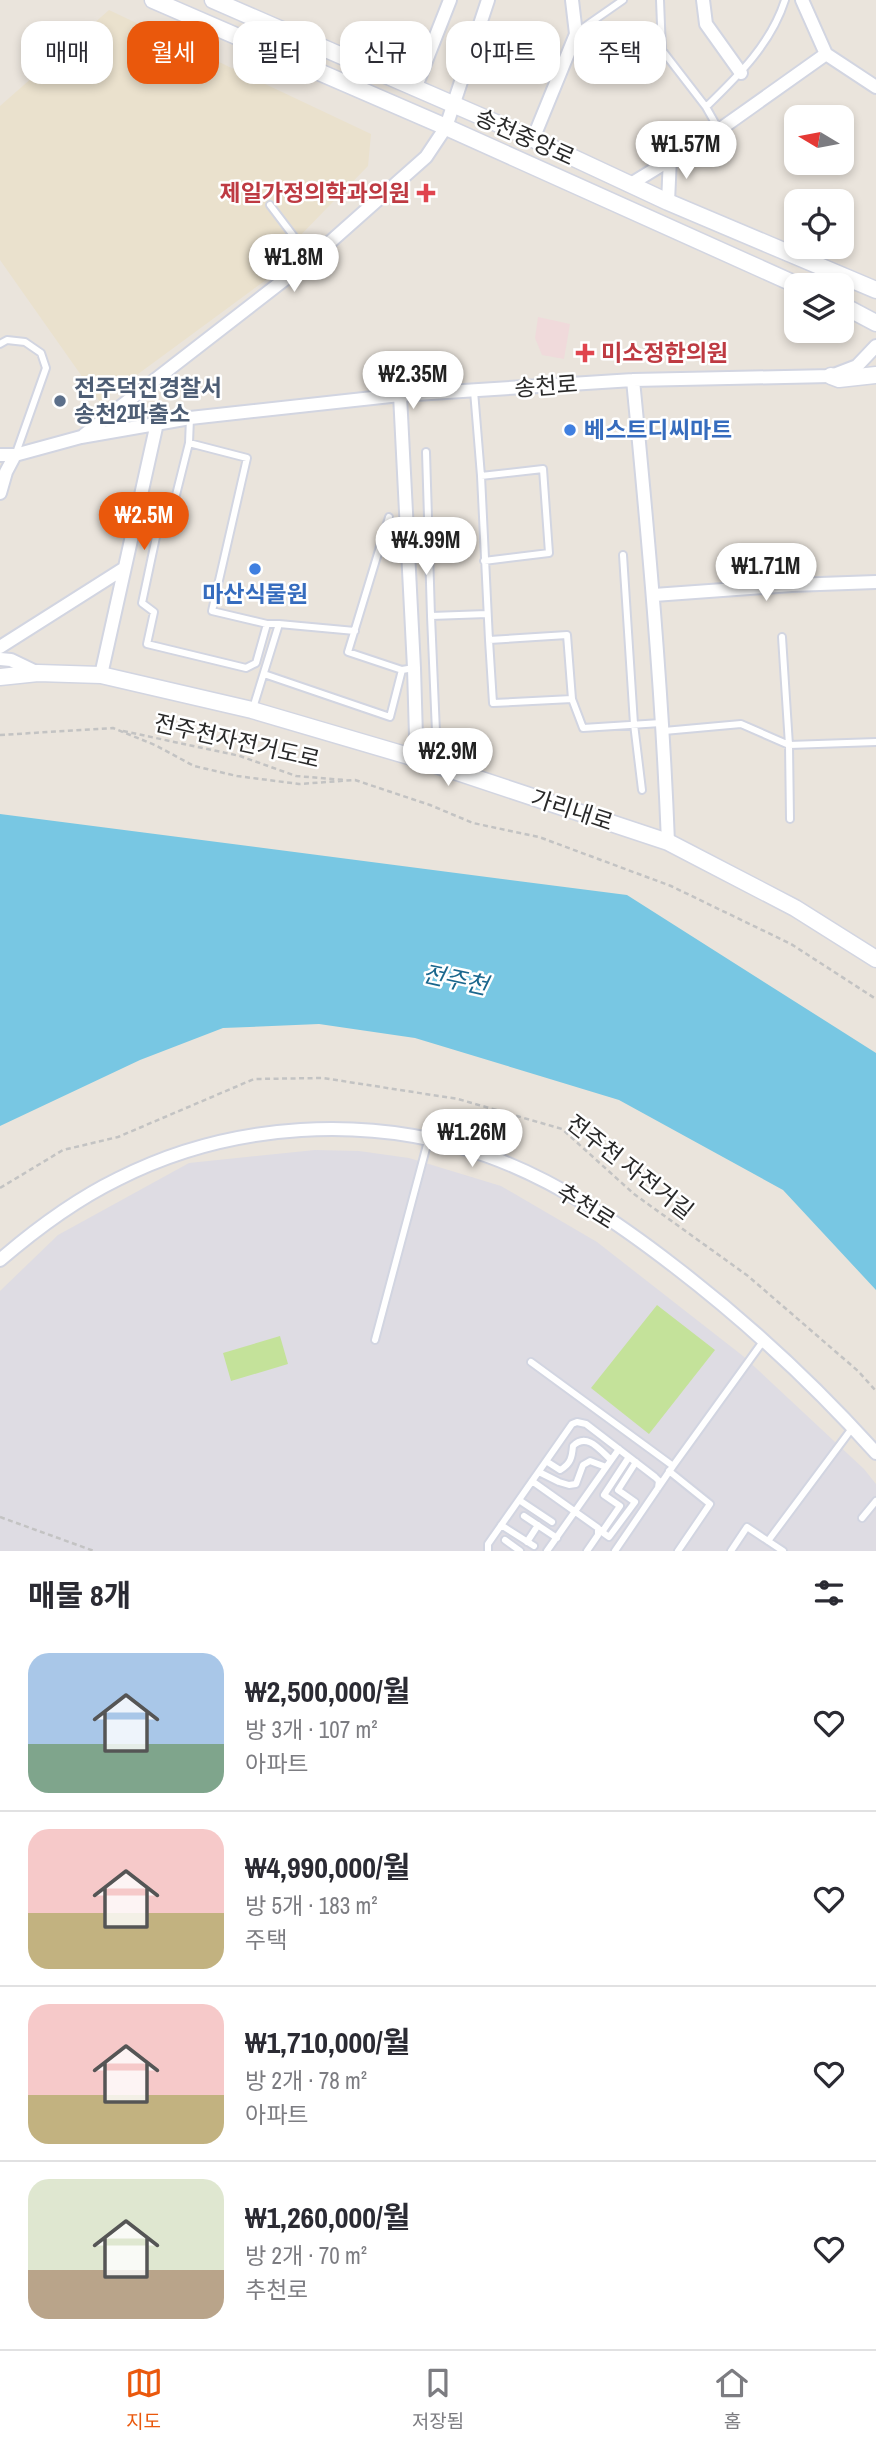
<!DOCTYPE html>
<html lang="ko">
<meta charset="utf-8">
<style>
body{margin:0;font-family:"Archivo Narrow","Noto Sans KR",sans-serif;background:#f7f7f7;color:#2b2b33;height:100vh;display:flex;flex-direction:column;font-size:26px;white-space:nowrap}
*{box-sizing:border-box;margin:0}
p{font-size:23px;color:#7c7c81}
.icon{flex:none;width:38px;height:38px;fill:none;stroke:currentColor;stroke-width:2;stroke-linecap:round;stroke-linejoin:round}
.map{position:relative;height:1551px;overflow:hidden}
.drawer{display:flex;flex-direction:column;background:#fff;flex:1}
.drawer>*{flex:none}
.guide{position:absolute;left:21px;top:21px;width:835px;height:63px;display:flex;gap:14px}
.needle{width:46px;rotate:280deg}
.buttons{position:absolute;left:784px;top:105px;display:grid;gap:14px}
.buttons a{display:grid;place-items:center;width:70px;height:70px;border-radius:14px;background:#fff;box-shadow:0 4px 10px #0003;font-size:35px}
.price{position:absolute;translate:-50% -60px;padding:0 16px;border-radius:24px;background:#fff;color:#222;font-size:23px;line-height:46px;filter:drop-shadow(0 2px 4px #0008)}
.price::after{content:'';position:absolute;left:50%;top:42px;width:21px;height:16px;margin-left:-10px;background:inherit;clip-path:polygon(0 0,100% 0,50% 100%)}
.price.active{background:#ea580c;color:#fff}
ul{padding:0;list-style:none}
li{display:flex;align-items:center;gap:21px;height:175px;padding:0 28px}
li+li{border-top:2px solid #e1e1e2}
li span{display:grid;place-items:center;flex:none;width:196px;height:140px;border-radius:21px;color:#555}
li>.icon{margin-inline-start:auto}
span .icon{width:84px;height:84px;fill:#fffc;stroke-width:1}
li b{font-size:30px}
h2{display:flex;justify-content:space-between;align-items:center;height:84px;padding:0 28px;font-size:30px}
.tag{padding:0 24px;border-radius:21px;background:#fff;box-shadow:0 4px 10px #0003;font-size:24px;line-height:63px}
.tag.active{background:#ea580c;color:#fff}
.dock{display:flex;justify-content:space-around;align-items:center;height:98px;border-top:2px solid #e1e1e2;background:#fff;font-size:19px;color:#7c7c81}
.dock a{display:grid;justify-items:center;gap:4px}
.dock .active{color:#ea580c}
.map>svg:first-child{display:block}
.industrial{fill:#dedce3}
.education{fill:#eae1cd}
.medical{fill:#f0dadb}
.pitch{fill:#c4e29a}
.water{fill:#78c7e3}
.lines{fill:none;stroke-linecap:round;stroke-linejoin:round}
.service-casing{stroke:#d2d5e1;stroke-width:10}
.minor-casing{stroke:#d2d5e1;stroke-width:16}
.tertiary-casing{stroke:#d2d5e1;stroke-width:19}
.path{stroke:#c3c3c3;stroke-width:2.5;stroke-dasharray:5 3.5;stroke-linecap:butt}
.service{stroke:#fff;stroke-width:6}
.minor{stroke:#fff;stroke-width:12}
.tertiary{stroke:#fff;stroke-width:16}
.health-dot{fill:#e0444e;stroke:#fff;stroke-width:2.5}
.service-dot{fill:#5c6f8a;stroke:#fff;stroke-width:2.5}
.shop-dot{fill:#3f7fe0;stroke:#fff;stroke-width:2.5}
.labels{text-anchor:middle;stroke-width:5;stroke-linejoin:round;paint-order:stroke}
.street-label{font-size:23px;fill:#292929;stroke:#fff}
.health-label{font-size:23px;font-weight:bold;fill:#be3a42;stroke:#fff;text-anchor:end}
.service-label{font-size:23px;font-weight:bold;fill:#4e5e75;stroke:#fff;text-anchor:start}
.shop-label{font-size:23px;font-weight:bold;fill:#366cbe;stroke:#fff;text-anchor:start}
.water-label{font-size:24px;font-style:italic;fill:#19668d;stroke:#fff}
</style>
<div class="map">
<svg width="876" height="1551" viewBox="0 0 876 1551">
<rect width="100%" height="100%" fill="#eae4dc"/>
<path class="industrial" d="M315 1150 359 1151 409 1158 501 1186 597 1242 743 1356 864 1469 876 1484V1551H0V1291L58 1235 189 1163Z"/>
<path class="education" d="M109 10 371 134 368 166 290 246 289 263 100 402 0 260V106Z"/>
<path class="medical" d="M538 317 570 324 564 359 542 355 535 338Z"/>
<path class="pitch" d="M657 1305 715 1350 649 1434 591 1388Z
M280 1336 288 1364 231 1381 223 1353Z"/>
<path class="water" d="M0 814 627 895 876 1053V1290L783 1190 619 1100 415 1038 319 1024 223 1028 140 1060 0 1126Z"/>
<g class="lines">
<defs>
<path id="service" d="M660 0 662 50 706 107 719 130
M577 32 623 0
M706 107C738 76 771 44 785 0
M270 205 311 259
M0 344 7 340 25 342 41 353 46 368 16 453
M474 391 481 476 489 640 567 635 572 699 583 728 661 723
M190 418 189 443 175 499 163 504 142 603 154 612 147 644 246 668 256 663 267 624
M189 443 247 458 212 611 267 624H279L253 708
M426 452 431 616
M481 476 543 469 549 553 484 561
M389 517 348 652 402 670 414 668
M623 555 634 724 642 790
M789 566 792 585
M279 624 355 631
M782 637 789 745 790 819
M489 640 493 703 572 699
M264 674 390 717 402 670
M664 731 741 724 789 745 876 742
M436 732 431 616 487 614
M375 1340 428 1141
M531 1362 673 1466
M546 1461 560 1470C571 1464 572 1457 573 1446 587 1432 600 1450 611 1460
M669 1471 710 1504 678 1551
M539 1472 559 1482 569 1485 576 1484 583 1465 590 1461 606 1467
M532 1481 598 1528V1535L587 1551
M519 1500 552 1522
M524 1516 557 1538
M862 1518 876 1501
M501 1525 534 1546
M600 1530 602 1532 620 1506 604 1495 629 1457
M602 1532 609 1537 635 1502 618 1490 636 1462
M505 1540 520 1551
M768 1541 853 1427
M527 1542 538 1525
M488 1551V1544L572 1424 577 1422 586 1424 655 1477 659 1481 658 1488
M547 1551 619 1449
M615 1551 673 1466 764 1340
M731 1551 747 1527 783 1551"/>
<path id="minor" d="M703 0 706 24 741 73
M802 0 826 54
M415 89 450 0
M533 139 576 34 572 0
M629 185 719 130 826 54 876 87
M668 202 670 158
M633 380C648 534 662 687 668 842
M400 395 414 668 416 737 412 757
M84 435 311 259 426 157 446 127 488 0
M0 455H15L81 437 190 418 400 395 633 380 831 376 857 366 876 346
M0 493 6 472 15 455
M654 595 792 585 876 582
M0 647 123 569
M0 659 11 660 38 673
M101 675 157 423
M0 1260C36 1229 75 1200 118 1179 230 1122 370 1113 488 1156 557 1181 617 1222 674 1266 747 1322 815 1385 876 1453"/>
<path id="tertiary" d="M153 0 446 127 797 285
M213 0 533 139 668 202 876 290
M842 305 876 323
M831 376 839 379 876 375
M0 677 38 673 101 675 252 710 412 757 668 842 795 908 876 959"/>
</defs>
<use href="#service" class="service-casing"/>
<use href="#minor" class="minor-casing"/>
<use href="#tertiary" class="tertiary-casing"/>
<path class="path" d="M123 731 240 756 296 776 345 780
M0 735 113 728 155 745 194 766 237 776 299 784 355 780 430 805 473 823 539 837 671 886 791 944 876 999
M0 1188 63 1150 118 1137 254 1079 323 1078 458 1099 562 1129 634 1194 748 1276 858 1371 876 1391
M0 1517 94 1551"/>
<use href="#service" class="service"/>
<use href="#minor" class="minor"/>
<use href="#tertiary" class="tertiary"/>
</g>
<g class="health-dot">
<path d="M422.5 182.5h7v7h7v7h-7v7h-7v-7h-7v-7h7z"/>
<path d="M581.5 342.5h7v7h7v7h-7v7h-7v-7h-7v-7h7z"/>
</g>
<circle class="service-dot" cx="60" cy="401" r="7"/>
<g class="shop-dot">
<circle cx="570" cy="430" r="7"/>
<circle cx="255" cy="569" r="7"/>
</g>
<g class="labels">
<g class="street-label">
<text transform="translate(525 137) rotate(24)" y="8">송천중앙로</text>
<text transform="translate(546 386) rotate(-4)" y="8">송천로</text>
<text transform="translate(237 741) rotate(13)" y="8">전주천자전거도로</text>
<text transform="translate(572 810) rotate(18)" y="8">가리내로</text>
<text transform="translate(630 1167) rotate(38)" y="8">전주천 자전거길</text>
<text transform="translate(586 1206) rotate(32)" y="8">추천로</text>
</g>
<g class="health-label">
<text x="410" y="201">제일가정의학과의원</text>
<text x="601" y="361" text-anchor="start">미소정한의원</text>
</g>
<g class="service-label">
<text x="74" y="396">전주덕진경찰서<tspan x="74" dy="26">송천2파출소</tspan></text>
</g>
<g class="shop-label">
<text x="584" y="438">베스트디씨마트</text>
<text x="255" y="602" text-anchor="middle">마산식물원</text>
</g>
<g class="water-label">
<text transform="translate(455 980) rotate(12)" y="8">전주천</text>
</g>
</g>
</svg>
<div class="buttons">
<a><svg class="needle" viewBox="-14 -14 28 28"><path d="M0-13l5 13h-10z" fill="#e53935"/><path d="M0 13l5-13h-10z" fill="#7c7c81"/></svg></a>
<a><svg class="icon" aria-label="locate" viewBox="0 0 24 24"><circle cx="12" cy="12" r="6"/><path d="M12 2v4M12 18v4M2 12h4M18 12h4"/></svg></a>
<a><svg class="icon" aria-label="layers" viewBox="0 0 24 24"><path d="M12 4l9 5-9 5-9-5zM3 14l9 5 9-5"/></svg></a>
</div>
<b class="price" style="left:686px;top:181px">₩1.57M</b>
<b class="price" style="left:294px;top:294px">₩1.8M</b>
<b class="price" style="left:413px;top:411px">₩2.35M</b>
<b class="price active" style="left:144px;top:552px">₩2.5M</b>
<b class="price" style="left:426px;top:577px">₩4.99M</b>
<b class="price" style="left:766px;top:603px">₩1.71M</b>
<b class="price" style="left:448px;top:788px">₩2.9M</b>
<b class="price" style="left:472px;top:1169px">₩1.26M</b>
<div class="guide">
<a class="tag">매매</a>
<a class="tag active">월세</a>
<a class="tag">필터</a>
<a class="tag">신규</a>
<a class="tag">아파트</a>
<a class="tag">주택</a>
</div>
</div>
<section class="drawer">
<h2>매물 8개<svg class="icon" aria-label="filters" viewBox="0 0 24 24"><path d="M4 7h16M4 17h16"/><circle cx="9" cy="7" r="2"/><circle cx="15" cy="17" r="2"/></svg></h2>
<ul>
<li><span style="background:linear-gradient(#a9c7e8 65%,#7fa58c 0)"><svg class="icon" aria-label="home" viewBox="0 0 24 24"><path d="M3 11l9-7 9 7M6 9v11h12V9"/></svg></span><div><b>₩2,500,000/월</b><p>방 3개 · 107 m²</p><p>아파트</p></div><svg class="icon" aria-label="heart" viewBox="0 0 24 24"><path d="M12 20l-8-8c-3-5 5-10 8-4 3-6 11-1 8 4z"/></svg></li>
<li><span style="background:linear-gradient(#f6c9c9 60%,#c2b280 0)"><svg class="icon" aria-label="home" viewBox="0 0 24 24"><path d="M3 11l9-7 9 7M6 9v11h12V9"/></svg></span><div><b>₩4,990,000/월</b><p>방 5개 · 183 m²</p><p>주택</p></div><svg class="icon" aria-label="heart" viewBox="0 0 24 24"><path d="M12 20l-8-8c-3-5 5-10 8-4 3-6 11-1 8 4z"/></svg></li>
<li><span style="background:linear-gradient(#f6c9c9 65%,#c2b280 0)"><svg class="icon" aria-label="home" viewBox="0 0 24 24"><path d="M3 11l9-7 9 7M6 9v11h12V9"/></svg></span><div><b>₩1,710,000/월</b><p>방 2개 · 78 m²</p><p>아파트</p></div><svg class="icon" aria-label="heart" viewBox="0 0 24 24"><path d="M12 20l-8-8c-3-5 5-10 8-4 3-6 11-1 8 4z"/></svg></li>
<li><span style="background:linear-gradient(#dfe7d0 65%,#b9a48a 0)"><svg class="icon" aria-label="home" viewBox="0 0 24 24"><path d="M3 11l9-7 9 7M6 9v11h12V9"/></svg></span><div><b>₩1,260,000/월</b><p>방 2개 · 70 m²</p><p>추천로</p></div><svg class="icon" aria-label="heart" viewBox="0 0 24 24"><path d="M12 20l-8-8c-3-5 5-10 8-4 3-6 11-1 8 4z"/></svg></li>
</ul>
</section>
<nav class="dock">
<a class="active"><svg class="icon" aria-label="map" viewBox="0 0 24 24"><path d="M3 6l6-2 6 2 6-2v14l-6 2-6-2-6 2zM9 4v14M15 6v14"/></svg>지도</a>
<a><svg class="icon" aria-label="saved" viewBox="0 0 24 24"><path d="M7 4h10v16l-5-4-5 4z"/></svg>저장됨</a>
<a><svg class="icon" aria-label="home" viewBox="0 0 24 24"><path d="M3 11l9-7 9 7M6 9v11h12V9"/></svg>홈</a>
</nav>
